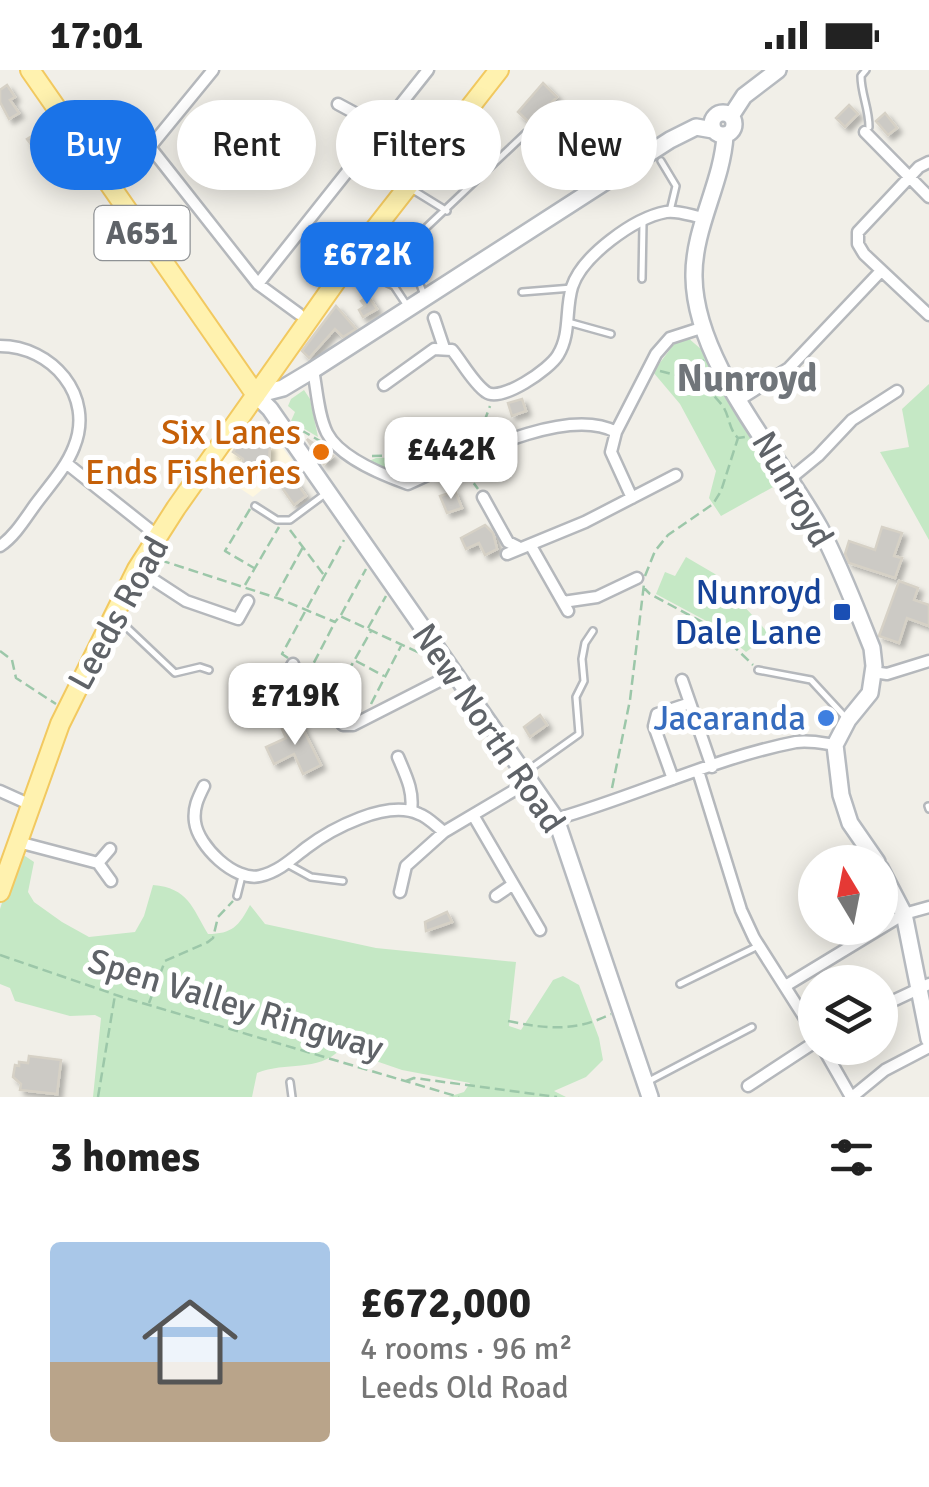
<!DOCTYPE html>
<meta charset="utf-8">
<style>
body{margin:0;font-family:Signika,sans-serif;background:#f6f6f6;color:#222;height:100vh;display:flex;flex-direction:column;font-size:38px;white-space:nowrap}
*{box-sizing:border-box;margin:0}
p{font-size:32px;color:#767676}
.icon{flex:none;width:55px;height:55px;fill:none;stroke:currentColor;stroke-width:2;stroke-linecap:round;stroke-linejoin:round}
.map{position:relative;height:1027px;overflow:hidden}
.details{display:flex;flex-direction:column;background:#fff;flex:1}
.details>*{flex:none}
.hud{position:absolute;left:30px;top:30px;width:870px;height:90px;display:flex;gap:20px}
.needle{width:65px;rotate:350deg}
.fabs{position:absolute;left:798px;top:775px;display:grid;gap:20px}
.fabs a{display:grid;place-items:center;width:100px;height:100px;border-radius:50%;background:#fff;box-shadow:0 5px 25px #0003;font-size:50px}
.price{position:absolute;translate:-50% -85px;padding:0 22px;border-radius:20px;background:#fff;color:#222;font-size:32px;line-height:65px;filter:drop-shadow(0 2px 5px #0008)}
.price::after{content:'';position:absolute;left:50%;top:60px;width:30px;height:22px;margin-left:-15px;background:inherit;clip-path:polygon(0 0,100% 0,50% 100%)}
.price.active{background:#1a73e8;color:#fff}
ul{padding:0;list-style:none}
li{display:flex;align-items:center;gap:30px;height:250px;padding:0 50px}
li span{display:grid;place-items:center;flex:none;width:280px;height:200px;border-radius:10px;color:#555}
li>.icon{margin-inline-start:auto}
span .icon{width:120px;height:120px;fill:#fffc;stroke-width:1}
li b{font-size:42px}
h2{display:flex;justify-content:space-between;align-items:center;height:120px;padding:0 50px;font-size:42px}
.chip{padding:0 35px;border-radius:45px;background:#fff;box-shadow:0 5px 25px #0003;font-size:35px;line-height:90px}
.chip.active{background:#1a73e8;color:#fff}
.status{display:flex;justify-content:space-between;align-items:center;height:70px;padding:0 50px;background:#fff;direction:ltr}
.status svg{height:28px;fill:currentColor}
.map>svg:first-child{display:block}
.commercial{fill:#fef7e0}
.green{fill:#c5e8c5}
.building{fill:#cccac5;stroke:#d6d1c6;stroke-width:2.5;filter:url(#shadow)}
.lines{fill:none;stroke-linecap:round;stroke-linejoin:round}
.lane-casing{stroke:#b5b8bc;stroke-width:10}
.street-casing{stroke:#b5b8bc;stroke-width:15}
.secondary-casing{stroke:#b6babf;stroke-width:20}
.primary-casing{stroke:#f2c960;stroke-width:22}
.path{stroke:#9cc7a9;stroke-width:2.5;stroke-dasharray:10 5;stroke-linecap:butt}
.lane{stroke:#fff;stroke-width:5}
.street{stroke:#fff;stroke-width:10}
.secondary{stroke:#fff;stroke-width:15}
.primary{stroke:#fff2af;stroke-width:18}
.food-dot{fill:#e8710a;stroke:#fff;stroke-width:4}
.transit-dot{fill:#1a4fb4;stroke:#fff;stroke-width:4}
.shop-dot{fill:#3f7fe0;stroke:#fff;stroke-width:4}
.labels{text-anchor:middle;stroke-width:10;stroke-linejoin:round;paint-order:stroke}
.shield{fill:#fff;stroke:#8f9295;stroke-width:2.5}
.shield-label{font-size:32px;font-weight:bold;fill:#5f6368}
.food-label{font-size:35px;fill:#c56008;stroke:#fff;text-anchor:end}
.street-label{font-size:35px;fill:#5f6368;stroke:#fff}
.transit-label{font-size:35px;fill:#164399;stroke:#fff;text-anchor:end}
.shop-label{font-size:35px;fill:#366cbe;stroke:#fff;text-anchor:end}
.neighbourhood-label{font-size:38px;font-weight:bold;fill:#70757a;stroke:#fff}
</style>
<div class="status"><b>17:01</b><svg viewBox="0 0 49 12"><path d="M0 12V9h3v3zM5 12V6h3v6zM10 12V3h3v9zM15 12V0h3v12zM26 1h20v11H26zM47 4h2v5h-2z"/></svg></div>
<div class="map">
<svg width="929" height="1027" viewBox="0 0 929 1027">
<defs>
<filter id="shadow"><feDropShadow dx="4.5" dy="4.5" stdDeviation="2.5" flood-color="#0004"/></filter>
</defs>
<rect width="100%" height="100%" fill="#f1efe8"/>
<path class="commercial" d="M257 357 269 360 294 393 253 427 211 399 237 363Z"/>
<path class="green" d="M687 267 702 280 784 411 721 446 709 428 716 401 680 334 653 302 677 270Z
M929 314V470L880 382 909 377 902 339Z
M304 320 310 329 318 367 291 351 295 342 288 336 291 329Z
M478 371V379L409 408 399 407 369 391 376 388 443 386Z
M686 487 715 504 770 565 746 582 712 554 656 524 665 502 675 506Z
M25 786 34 792 28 822 34 832 62 852 89 867 135 862 144 846 153 815C188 818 192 837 208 864 232 864 239 856 250 835L265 854 376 878 516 892 509 956 521 960 553 910 563 906 579 915 599 968 603 990 586 1007 554 1021 566 1027H448L464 1022 470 1013 402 1000 341 979C317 1003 286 991 257 1003L252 1027H93L101 948 95 945 70 946 15 931 10 918 0 914V839L16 789Z"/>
<path class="building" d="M543 13 557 27 551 33 558 39 547 50 541 46 532 55 518 42Z
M7 15 15 27 10 30 19 43 9 49 0 32V20Z
M849 35 858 44 845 57 836 48Z
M885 43 897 58 888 65 876 51Z
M43 59 50 72 46 75 50 82 41 88 27 69Z
M384 171 398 182 381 203 365 195Z
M368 226 377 239 363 247 359 240 365 236 361 231Z
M336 236 356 259 343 267 335 259 309 288 302 281Z
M522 329 526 341 512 346 508 333Z
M307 369 333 386 324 394Z
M240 372 270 376 269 392H263L264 404H243V389L233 382Z
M290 403 306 426 294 435 278 412Z
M455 421 462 438 447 443 440 426Z
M485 455 493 463 497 479 485 485 479 473 466 479 461 468Z
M882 457 902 463 894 486 902 488 895 508 849 493 845 484 849 471 875 480Z
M899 511 918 518 914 530 929 535V556L907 548 899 573 879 566Z
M540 645 547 655 530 667 524 657Z
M299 651 321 695 303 704 294 684 274 694 266 677 286 668 282 659Z
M447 842 452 852 426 861 425 852Z
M29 986 61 990 57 1024 20 1020 21 1014 13 1007 15 995 19 996V992L28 993Z"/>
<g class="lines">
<defs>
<path id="lane" d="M866 0 861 6C861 24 869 38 869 57
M661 91 676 116 670 141
M413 120 447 141
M350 196 394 216 408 237
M642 209 643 153
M522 222 572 218
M424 225 407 180 413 170 526 63
M568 252 611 264
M255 436 277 450H290L325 424
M118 549 175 603 200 597 209 600
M758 600 811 610 847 649
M527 701 579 664 576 627 584 611 582 589 585 573 593 561
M928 736 929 739
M289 795 311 807 343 811
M237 826 242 806
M680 914 756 877
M649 1011 752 957
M290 1012 292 1027"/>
<path id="street" d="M338 34 431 84
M865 62 929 127
M150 77 213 0
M90 84 110 74 150 77 258 214 299 244
M929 92 919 97 858 162V174L864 184 929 245
M258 214 428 0
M434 248 444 278
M0 276C52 276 95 326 74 377 66 398 49 416 35 435 25 449 14 467 0 476
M313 300C317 320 318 345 327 363 340 388 383 405 408 414 458 392 564 334 616 362
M384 315 434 279 452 280C462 292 473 313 486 322 501 333 550 299 558 285 571 264 565 240 572 217 582 186 634 148 666 142 678 140 692 146 704 148
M739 330 789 298 880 202
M66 393 159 467
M790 409 818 386 852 350 897 321
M483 427 508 472 518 477
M632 428 611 382 616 362 656 284 670 268 701 258
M531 476 568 541
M507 484 585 452 676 405
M137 499 186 531 238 549 248 531
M563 532 597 527 637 508
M293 594 285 608 314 623 343 655H353L455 603
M873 602 887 604 929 591
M682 610 690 633
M398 687C406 706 414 721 411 741
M698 701 741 840 754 868 815 964
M673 709 654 656 657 644 690 633 712 697
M204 716C198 728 193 738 195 752 198 776 235 812 260 806 278 802 292 789 306 778 331 759 387 729 419 744 428 747 436 756 444 762
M0 721 31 735
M473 745 540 860
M556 749C637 726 714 688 796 672 810 670 822 673 835 675
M18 772 98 793 111 811
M98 793 110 779
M400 822 406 796 444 762 530 711
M496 826 512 815
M787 915 904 844 929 837
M880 937 929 914
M823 978 851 1027
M748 1016 815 972
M852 1027 885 1000 929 977"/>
<path id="secondary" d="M712 54a11 11 0 1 1 22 0a11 11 0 1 1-22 0Z
M731 46 744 26 778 0
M725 66C722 114 693 158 694 207 695 293 779 384 820 458 840 496 856 538 872 578L874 596 870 623 848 650 835 675 841 725 850 753 877 792
M880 798 904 844 929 969
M650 1027 556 749 270 339 256 325 283 318 313 300 670 70 696 57 713 60"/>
<path id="primary" d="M30 0 256 325
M0 822 60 654 137 499 176 438 356 183 499 0"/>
</defs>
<use href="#lane" class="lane-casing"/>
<use href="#street" class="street-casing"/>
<use href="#secondary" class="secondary-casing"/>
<use href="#primary" class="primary-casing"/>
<path class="path" d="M704 290 697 297C699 315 715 324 724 338 730 349 729 359 738 368L745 367
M660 301 676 305 687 297H694
M301 360 320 371
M479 366 490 336
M372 386 435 385 479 368
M465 401 478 419
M250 439 225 481 254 498
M290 460 324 505
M160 490 280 529 335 552 340 546 424 585
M645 506 655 481 668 465 713 434 721 421 738 368
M245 515 279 457
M643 517 650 524 717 560 753 595
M276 526 303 477
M341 545 366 499
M368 558 386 526
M0 581 12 590 16 608 56 634
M288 588 282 584 344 470
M356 591 384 606
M307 606 335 552
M333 628 371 561
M371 634 401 576
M612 718 630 630 644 514
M0 885 122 927 459 1027
M149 933 165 891 208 872 213 868 218 847 233 831
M508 951C546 959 575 962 611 944
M406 1011 414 1008 557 1027
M98 1027 115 925"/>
<use href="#lane" class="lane"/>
<use href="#street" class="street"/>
<use href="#secondary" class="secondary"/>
<use href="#primary" class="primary"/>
</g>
<circle class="food-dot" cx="321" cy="382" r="10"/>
<rect class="transit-dot" x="832" y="532" width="20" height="20" rx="5"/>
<circle class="shop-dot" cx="826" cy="648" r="10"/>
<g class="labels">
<rect class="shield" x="94.5" y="136" width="95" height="54" rx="8"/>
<g class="shield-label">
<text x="142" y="174">A651</text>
</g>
<g class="food-label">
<text x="301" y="374">Six Lanes<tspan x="301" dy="40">Ends Fisheries</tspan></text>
</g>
<g class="street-label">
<text transform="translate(793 419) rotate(60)" y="12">Nunroyd</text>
<text transform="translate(118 543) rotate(-61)" y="12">Leeds Road</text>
<text transform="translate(489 658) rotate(56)" y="12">New North Road</text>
<text transform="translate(236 934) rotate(17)" y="12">Spen Valley Ringway</text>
</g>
<g class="transit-label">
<text x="822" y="534">Nunroyd<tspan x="822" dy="40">Dale Lane</tspan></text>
</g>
<g class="shop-label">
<text x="806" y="660">Jacaranda</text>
</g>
<g class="neighbourhood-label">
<text x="747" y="321">Nunroyd</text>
</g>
</g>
</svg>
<div class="fabs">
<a><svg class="needle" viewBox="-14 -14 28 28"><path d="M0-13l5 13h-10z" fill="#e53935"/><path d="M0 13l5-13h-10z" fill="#767676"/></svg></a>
<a><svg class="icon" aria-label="layers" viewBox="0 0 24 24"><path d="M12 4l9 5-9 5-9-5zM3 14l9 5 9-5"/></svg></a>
</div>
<b class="price active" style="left:367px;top:237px">£672K</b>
<b class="price" style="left:451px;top:432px">£442K</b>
<b class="price" style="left:295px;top:678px">£719K</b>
<div class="hud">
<a class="chip active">Buy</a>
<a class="chip">Rent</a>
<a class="chip">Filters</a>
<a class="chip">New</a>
</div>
</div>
<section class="details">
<h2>3 homes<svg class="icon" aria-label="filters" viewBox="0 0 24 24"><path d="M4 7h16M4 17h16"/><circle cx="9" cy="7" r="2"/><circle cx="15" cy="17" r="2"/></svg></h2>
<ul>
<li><span style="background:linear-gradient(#a9c7e8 60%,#b9a48a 0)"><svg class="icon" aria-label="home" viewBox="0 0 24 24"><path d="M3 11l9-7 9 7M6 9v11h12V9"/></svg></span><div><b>£672,000</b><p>4 rooms · 96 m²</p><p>Leeds Old Road</p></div></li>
</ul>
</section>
